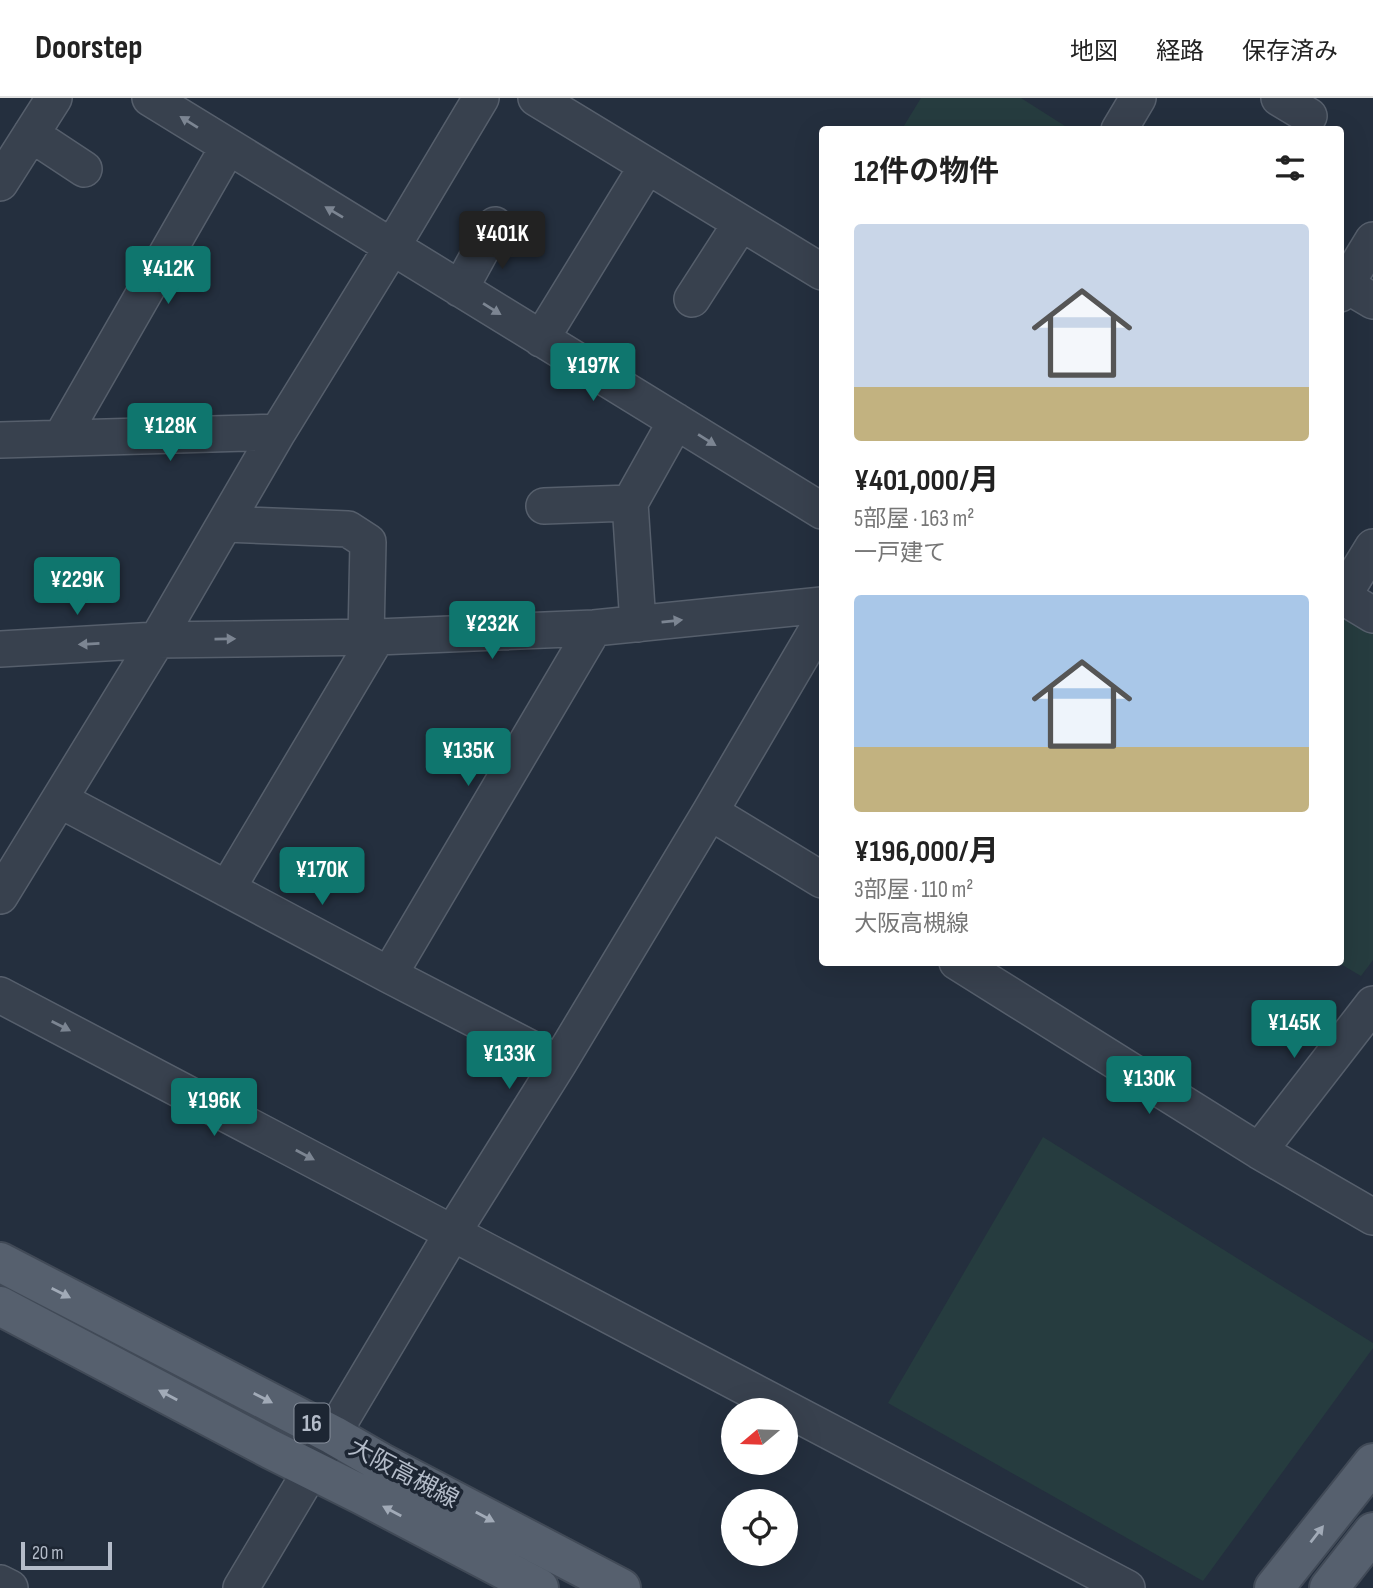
<!DOCTYPE html>
<html lang="ja">
<meta charset="utf-8">
<style>
body{margin:0;font-family:"Sofia Sans Condensed","Noto Sans JP",sans-serif;background:#f6f6f6;color:#222;height:100vh;display:flex;flex-direction:column;font-size:26px;white-space:nowrap}
*{box-sizing:border-box;margin:0}
p{font-size:23px;color:#767676}
.icon{flex:none;width:38px;height:38px;fill:none;stroke:currentColor;stroke-width:2;stroke-linecap:round;stroke-linejoin:round}
.map{position:relative;flex:1;overflow:hidden}
.panel{position:absolute;left:819px;top:28px;width:525px;height:840px;display:flex;flex-direction:column;background:#fff;border-radius:7px;box-shadow:0 7px 28px #0002}
.panel>*{flex:none}
.needle{width:46px;rotate:251deg}
.tools{position:absolute;left:721px;top:1300px;display:grid;gap:14px}
.tools a{display:grid;place-items:center;width:77px;height:77px;border-radius:50%;background:#fff;box-shadow:0 7px 28px #0002;font-size:35px}
.scale{position:absolute;left:21px;bottom:18px;width:91px;box-sizing:border-box;padding-left:7px;border:4px solid #b4bcc9;border-top:0;font-size:19px;line-height:24px;white-space:nowrap;color:#b4bcc9;-webkit-text-stroke:5px #1d2633;paint-order:stroke}
.price{position:absolute;translate:-50% -60px;padding:0 16px;border-radius:7px;background:#0f766e;color:#fff;font-size:23px;line-height:46px;filter:drop-shadow(0 2px 4px #0008)}
.price::after{content:'';position:absolute;left:50%;top:42px;width:21px;height:16px;margin-left:-10px;background:inherit;clip-path:polygon(0 0,100% 0,50% 100%)}
.price.current{background:#222;color:#fff}
ul{padding:0;list-style:none}
li{display:grid;align-content:center;gap:14px;height:371px;padding:0 35px}
li span{display:grid;place-items:center;height:217px;border-radius:7px;color:#555}
li>.icon{margin-inline-start:auto}
span .icon{width:126px;height:126px;fill:#fffc;stroke-width:1}
li b{font-size:30px}
h2{display:flex;justify-content:space-between;align-items:center;height:84px;padding:0 35px;font-size:30px}
header{display:flex;align-items:center;gap:42px;box-sizing:border-box;height:98px;padding:0 35px;background:#fff;border-bottom:2px solid #e0e0e0}
header strong{font-size:33px}
nav{display:flex;gap:38px;margin-inline-start:auto;font-size:24px}
.map>svg:first-child{display:block}
.green{fill:#263c3f}
.lines{fill:none;stroke-linecap:round;stroke-linejoin:round}
.minor-casing{stroke:#565f6c;stroke-width:38}
.major-casing{stroke:#414a57;stroke-width:42}
.minor{stroke:#38414e;stroke-width:35}
.major{stroke:#56606e;stroke-width:38}
.oneway{fill:#7c8592}
.oneway2{fill:#a1aab7}
.labels{text-anchor:middle;stroke-width:7;stroke-linejoin:round;paint-order:stroke}
.shield{fill:#1d2633;stroke:#878f9c;stroke-width:2}
.shield-label{font-size:23px;font-weight:bold;fill:#b4bcc9}
.street-label{font-size:24px;fill:#b4bcc9;stroke:#1d2633}
</style>
<header>
<strong>Doorstep</strong>
<nav><a>地図</a><a>経路</a><a>保存済み</a></nav>
</header>
<div class="map">
<svg width="1373" height="1490" viewBox="0 0 1373 1490">
<rect width="100%" height="100%" fill="#242f3e"/>
<path class="green" d="M921 0H1021L1065 28 1063 32 902 31Z
M1341 512 1373 533V862L1361 878 1339 865Z
M1043 1039 1373 1245V1250L1203 1483 888 1305Z"/>
<g class="lines">
<defs>
<path id="minor" d="M150 0 822 413
M536 0 822 174
M1279 0 1309 18
M1119 32 1138 0
M31 36 84 71
M0 85 54 0
M1346 187 1373 203
M460 191 495 127
M1340 196 1373 142
M692 201 741 125
M541 241 647 68
M61 340 228 49
M0 342 278 334
M544 408 630 405
M225 426 348 431 368 444 366 540
M1340 497 1373 517
M1343 498 1373 449
M638 526 630 405 676 323
M0 551 157 542 377 539 594 530 822 507
M60 702 389 877 559 965
M710 714 822 782
M227 791 377 539
M0 798 157 542 278 334 392 149 481 0
M957 864 1259 1053 1373 1119
M389 877 594 530
M0 897 1127 1490
M1259 1053 1373 906
M0 1485 10 1490
M241 1490 453 1134 559 965 710 714 822 523"/>
<path id="major" d="M0 1164 333 1337 380 1364 621 1490
M0 1208 270 1351 362 1397 539 1490
M1274 1490 1373 1365
M1329 1490 1373 1434"/>
</defs>
<use href="#minor" class="minor-casing"/>
<use href="#major" class="major-casing"/>
<use href="#minor" class="minor"/>
<use href="#major" class="major"/>
</g>
<defs><path id="oneway-solid" d="M-6-.8H1V-3.2L6.5 0L1 3.2V.8H-6Z" transform="scale(1.75)"/></defs>
<g class="oneway">
<use href="#oneway-solid" transform="translate(189 24) rotate(-148)"/>
<use href="#oneway-solid" transform="translate(334 114) rotate(-149)"/>
<use href="#oneway-solid" transform="translate(492 211) rotate(32)"/>
<use href="#oneway-solid" transform="translate(707 342) rotate(32)"/>
<use href="#oneway-solid" transform="translate(672 523) rotate(-6)"/>
<use href="#oneway-solid" transform="translate(225 541) rotate(-1)"/>
<use href="#oneway-solid" transform="translate(89 546) rotate(177)"/>
<use href="#oneway-solid" transform="translate(61 928) rotate(27)"/>
<use href="#oneway-solid" transform="translate(305 1057) rotate(28)"/>
</g>
<g class="oneway2">
<use href="#oneway-solid" transform="translate(61 1195) rotate(27)"/>
<use href="#oneway-solid" transform="translate(168 1297) rotate(-152)"/>
<use href="#oneway-solid" transform="translate(263 1300) rotate(27)"/>
<use href="#oneway-solid" transform="translate(392 1413) rotate(-152)"/>
<use href="#oneway-solid" transform="translate(485 1419) rotate(28)"/>
<use href="#oneway-solid" transform="translate(1317 1436) rotate(-52)"/>
</g>
<g class="labels">
<rect class="shield" x="294.5" y="1305.5" width="35" height="39" rx="5"/>
<g class="shield-label">
<text x="312" y="1333">16</text>
</g>
<g class="street-label">
<text transform="translate(404 1375) rotate(28)" y="8">大阪高槻線</text>
</g>
</g>
</svg>
<div class="tools">
<a><svg class="needle" viewBox="-14 -14 28 28"><path d="M0-13l5 13h-10z" fill="#e53935"/><path d="M0 13l5-13h-10z" fill="#767676"/></svg></a>
<a><svg class="icon" aria-label="locate" viewBox="0 0 24 24"><circle cx="12" cy="12" r="6"/><path d="M12 2v4M12 18v4M2 12h4M18 12h4"/></svg></a>
</div>
<div class="scale">20 m</div>
<b class="price current" style="left:502px;top:173px">¥401K</b>
<b class="price" style="left:168px;top:208px">¥412K</b>
<b class="price" style="left:593px;top:305px">¥197K</b>
<b class="price" style="left:170px;top:365px">¥128K</b>
<b class="price" style="left:77px;top:519px">¥229K</b>
<b class="price" style="left:492px;top:563px">¥232K</b>
<b class="price" style="left:468px;top:690px">¥135K</b>
<b class="price" style="left:322px;top:809px">¥170K</b>
<b class="price" style="left:1294px;top:962px">¥145K</b>
<b class="price" style="left:509px;top:993px">¥133K</b>
<b class="price" style="left:1149px;top:1018px">¥130K</b>
<b class="price" style="left:214px;top:1040px">¥196K</b>
<section class="panel">
<h2>12件の物件<svg class="icon" aria-label="filters" viewBox="0 0 24 24"><path d="M4 7h16M4 17h16"/><circle cx="9" cy="7" r="2"/><circle cx="15" cy="17" r="2"/></svg></h2>
<ul>
<li><span style="background:linear-gradient(#c9d6e8 75%,#c2b280 0)"><svg class="icon" aria-label="home" viewBox="0 0 24 24"><path d="M3 11l9-7 9 7M6 9v11h12V9"/></svg></span><div><b>¥401,000/月</b><p>5部屋 · 163 m²</p><p>一戸建て</p></div></li>
<li><span style="background:linear-gradient(#a9c7e8 70%,#c2b280 0)"><svg class="icon" aria-label="home" viewBox="0 0 24 24"><path d="M3 11l9-7 9 7M6 9v11h12V9"/></svg></span><div><b>¥196,000/月</b><p>3部屋 · 110 m²</p><p>大阪高槻線</p></div></li>
</ul>
</section>
</div>
